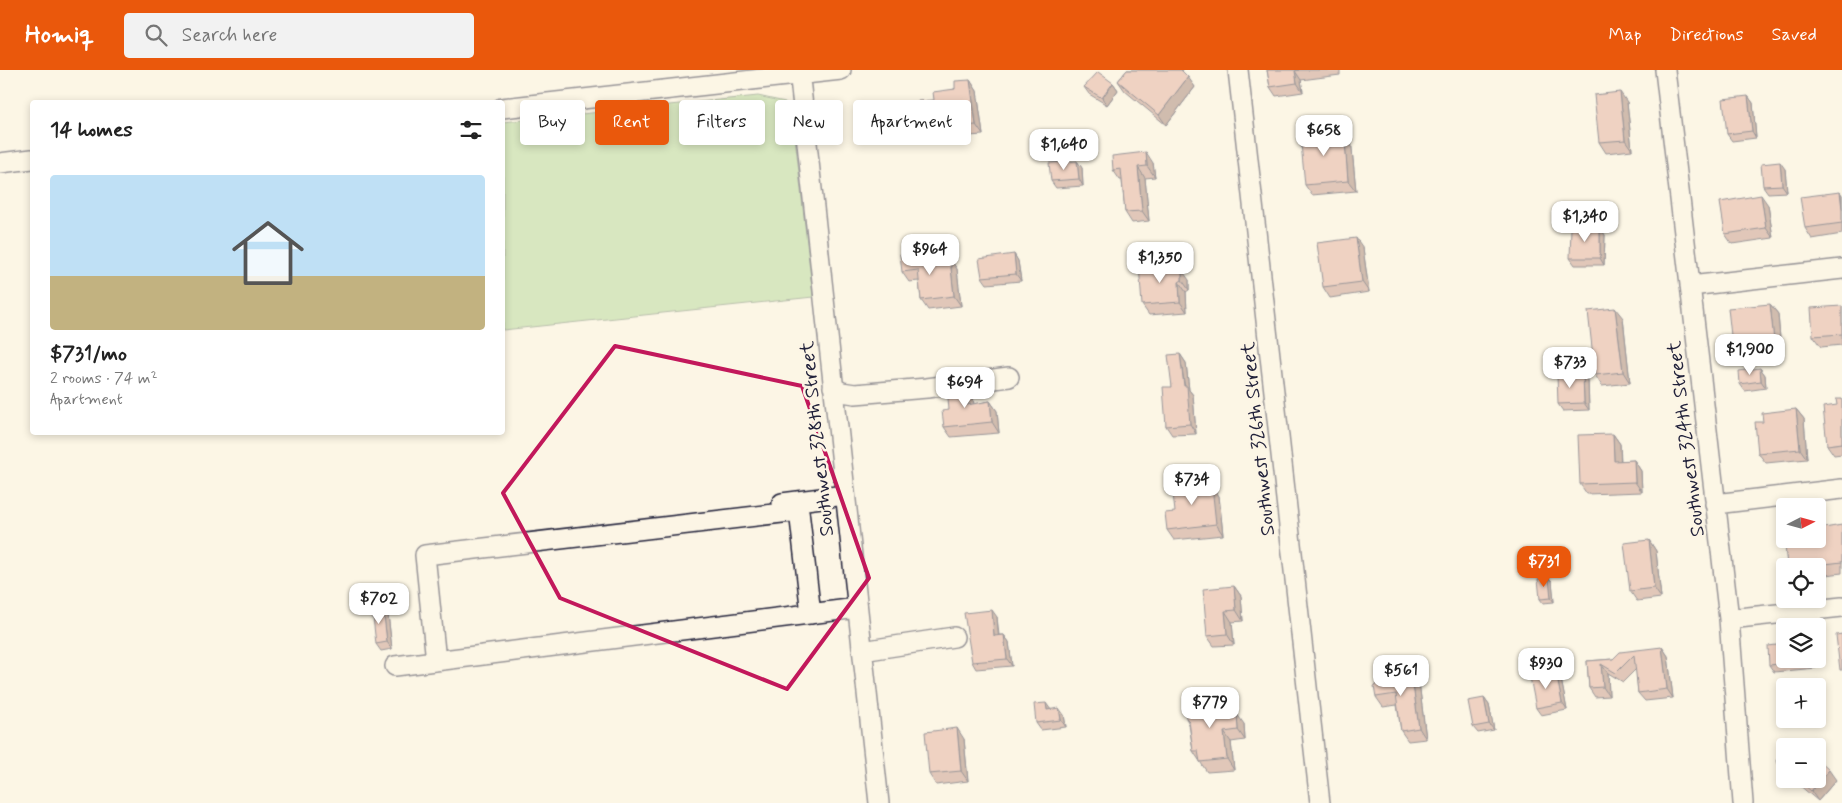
<!DOCTYPE html>
<meta charset="utf-8">
<style>
body{margin:0;font-family:Mynerve,sans-serif;background:#f2f2f2;color:#222;height:100vh;display:flex;flex-direction:column;font-size:19px;white-space:nowrap}
*{box-sizing:border-box;margin:0}
p{font-size:16px;color:#767676}
.icon{flex:none;width:28px;height:28px;fill:none;stroke:currentColor;stroke-width:2;stroke-linecap:round;stroke-linejoin:round}
.map{position:relative;flex:1;overflow:hidden}
.panel{position:absolute;left:30px;top:30px;width:475px;height:335px;display:flex;flex-direction:column;background:#fff;border-radius:5px;box-shadow:0 2px 8px #0003}
.panel>*{flex:none}
.top-card{position:absolute;left:520px;top:30px;width:475px;height:45px;display:flex;gap:10px}
.needle{width:32px;rotate:84deg}
.tools{position:absolute;left:1776px;top:428px;display:grid;gap:10px}
.tools a{display:grid;place-items:center;width:50px;height:50px;border-radius:5px;background:#fff;box-shadow:0 2px 8px #0003;font-size:25px}
.price{position:absolute;translate:-50% -42px;padding:0 11px;border-radius:10px;background:#fff;color:#222;font-size:16px;line-height:32px;filter:drop-shadow(0 1px 2px #0008)}
.price::after{content:'';position:absolute;left:50%;top:30px;width:15px;height:11px;margin-left:-8px;background:inherit;clip-path:polygon(0 0,100% 0,50% 100%)}
.price.on{background:#ea580c;color:#fff}
ul{padding:0;list-style:none}
li{display:grid;align-content:center;gap:10px;height:265px;padding:0 20px}
li span{display:grid;place-items:center;height:155px;border-radius:5px;color:#555}
li>.icon{margin-inline-start:auto}
span .icon{width:90px;height:90px;fill:#fffc;stroke-width:1}
li b{font-size:21px}
h2{display:flex;justify-content:space-between;align-items:center;height:60px;padding:0 20px;font-size:21px}
.pill{padding:0 18px;border-radius:5px;background:#fff;box-shadow:0 2px 8px #0003;font-size:18px;line-height:45px}
.pill.on{background:#ea580c;color:#fff}
header{display:flex;align-items:center;gap:30px;box-sizing:border-box;height:70px;padding:0 25px;background:#ea580c;color:#fff}
header strong{font-size:24px}
nav{display:flex;gap:28px;margin-inline-start:auto;font-size:18px}
.search{width:350px;height:45px;background:#f2f2f2;display:flex;align-items:center;gap:12px;box-sizing:border-box;padding:0 18px;border-radius:5px;color:#767676;font-size:19px}
.map>svg:first-child{display:block}
.green{fill:#aed693;stroke:#687c67}
.lines{fill:none;stroke-linecap:round;stroke-linejoin:round}
.minor-casing{stroke:#22223b;stroke-width:22}
.minor{stroke:#fcf5e5;stroke-width:19}
.wall{fill:#c08f83;stroke:#22223b}
.shaded-wall{fill:#9c746a;stroke:#22223b}
.building{fill:#dfa698;stroke:#22223b}
.marked{fill:none;stroke:#c2185b;stroke-width:4;stroke-linejoin:round}
.labels{text-anchor:middle;stroke-width:5;stroke-linejoin:round;paint-order:stroke}
.street-label{font-size:20px;fill:#22223b;stroke:#fcf5e5}
</style>
<header>
<strong>Homiq</strong>
<div class="search"><svg class="icon" aria-label="search" viewBox="0 0 24 24"><circle cx="10" cy="10" r="6"/><path d="M15 15l6 6"/></svg>Search here</div>
<nav><a>Map</a><a>Directions</a><a>Saved</a></nav>
</header>
<div class="map">
<svg width="1842" height="733" viewBox="0 0 1842 733">
<rect width="100%" height="100%" fill="#fcf5e5"/>
<filter id="ink" filterUnits="userSpaceOnUse"><feTurbulence type="fractalNoise" baseFrequency=".02" numOctaves="2"/><feDisplacementMap in="SourceGraphic" scale="10" xChannelSelector="R" yChannelSelector="G"/><feConvolveMatrix kernelMatrix="1 2 1 2 8 2 1 2 1" color-interpolation-filters="sRGB"/></filter>
<g filter="url(#ink)">
<path class="green" d="M758 26 785 32 793 50 813 227 503 260V52Z"/>
<g class="lines">
<defs>
<path id="minor" d="M799 0 879 733
M1238 0 1320 733
M1665 0 1729 549 1743 733
M502 38 841 0
M0 93 32 89
M1690 216 1842 199
M833 317 842 322 855 324 927 318 1009 307
M782 433 845 425
M1715 434 1842 419
M1729 549 1842 537
M862 581 954 567
M436 591 425 485 799 441 811 544
M395 596 857 538"/>
</defs>
<use href="#minor" class="minor-casing"/>
<use href="#minor" class="minor"/>
</g>
<path class="wall" d="M1127 0H1183L1182 1 1195 17 1166 55 1125 21 1118 11Z
M1267 0H1340V5L1301 10 1303 22 1276 26 1270 17Z
M970 10 977 21 983 65 941 68 934 57 927 58 920 47 934 30Z
M1113 13 1118 20 1107 35 1089 24 1084 17Z
M1748 26 1753 33 1756 68 1732 71 1727 64Z
M1627 32 1632 80 1606 83 1599 72Z
M1344 59 1351 69 1356 121 1312 125 1305 115Z
M1077 91 1082 98 1083 116 1056 118 1051 111Z
M1153 93 1155 107 1145 108 1149 151 1132 153 1125 142 1122 110H1120L1113 100Z
M1785 99 1787 122 1768 123 1763 116Z
M1840 122 1842 125V164L1812 169 1805 158Z
M1768 135 1773 168 1732 174 1725 164Z
M1600 158 1605 165 1604 195H1575L1570 188Z
M1363 178 1369 222 1330 228 1323 217Z
M920 182 927 191 950 189 957 199 961 236 928 240 921 230 919 211 909 212 902 202Z
M1014 184 1018 191 1021 211 987 214 982 207Z
M1178 200 1189 210V220L1186 222 1187 242 1149 245 1142 235Z
M1770 234 1778 244 1781 281 1739 285 1732 275Z
M1842 236V275L1821 277 1813 266Z
M1623 248 1630 313 1602 316 1595 305Z
M1180 284 1186 293 1189 320 1193 325 1196 364 1172 365 1166 356 1172 317Z
M1760 298 1765 305 1766 318 1745 321 1740 314Z
M1588 310 1589 340 1563 341 1558 334Z
M973 325 974 334 990 331 997 341 999 363 951 367 944 357 949 340Z
M1842 329V384L1834 385 1827 375Z
M1796 339 1804 349 1807 389 1766 393 1758 383 1763 352Z
M1613 364 1620 374 1621 391 1634 390 1641 401 1642 422 1587 424 1580 414Z
M1208 411 1219 426 1223 465 1174 470 1167 460 1175 442Z
M1842 455V503L1818 506V496H1787L1785 469Z
M1649 470 1656 481 1661 528 1637 531 1630 521Z
M1549 508 1552 511 1554 532 1543 533 1540 529Z
M1234 516 1241 526 1243 551 1232 552 1234 575 1214 576 1207 566Z
M388 544 392 579 381 581 376 574Z
M997 547 999 565H1004L1009 572 1012 596 976 599 972 592Z
M1662 577 1668 586 1673 628 1645 631 1638 623 1636 599 1623 612 1608 603 1609 626 1595 627 1589 618 1587 591 1613 589Z
M1785 589H1815L1816 598 1774 602 1769 595Z
M1411 601 1419 612 1426 669 1408 671 1401 661 1397 635 1383 637 1376 627Z
M1556 602 1561 609 1567 640 1541 645 1536 638Z
M1484 628 1489 635 1494 660 1478 663 1473 657Z
M1225 630 1232 641V644L1244 654 1245 670 1231 672 1234 700 1207 702 1193 681 1189 654 1186 648Z
M1050 639 1064 645 1066 657 1041 660 1036 653Z
M964 669 968 711 936 715 929 704Z
M1785 679V703L1776 691Z
M1792 709H1818L1836 710 1818 731Z"/>
<path class="shaded-wall" d="M1295 1 1301 10 1303 22 1297 13Z
M1188 7 1195 17 1166 55 1159 45Z
M970 10 977 21 983 65 976 55Z
M1113 13 1118 20 1107 35 1102 28Z
M1620 22 1627 32 1632 80 1625 70Z
M1748 26 1753 33 1756 68 1752 61Z
M1344 59 1351 69 1356 121 1348 111Z
M1146 82 1153 93 1155 107 1147 96Z
M1077 91 1082 98 1083 116 1079 109Z
M1780 92 1785 99 1787 122 1782 115Z
M1138 97 1145 108 1149 151 1142 141Z
M1840 122 1842 125V139Z
M1761 125 1768 135 1773 168 1766 158Z
M1600 158 1605 165 1604 195 1600 188Z
M1356 168 1363 178 1369 222 1362 212Z
M920 182 928 192H921Z
M1014 184 1018 191 1021 211 1016 204Z
M950 189 957 199 961 236 954 226Z
M1172 192 1179 202 1173 201Z
M1182 200 1189 210V220L1182 210Z
M1179 212 1186 222 1187 242 1180 232Z
M1770 234 1778 244 1781 281 1774 271Z
M1615 238 1623 248 1630 313 1623 302Z
M1180 284 1186 293 1189 320 1193 325 1196 364 1190 354Z
M1760 298 1765 305 1766 318 1761 311Z
M1583 304 1588 310 1589 340 1584 333Z
M966 315 973 325 974 345 967 335Z
M990 331 997 341 999 363 992 352Z
M1796 339 1804 349 1807 389 1800 379Z
M1613 364 1620 374 1621 401 1614 391Z
M1634 390 1641 401 1642 422 1635 412Z
M1208 411 1219 426 1223 465 1216 454Z
M1649 470 1656 481 1661 528 1654 518Z
M1549 508 1552 511 1554 532 1551 528Z
M1234 516 1241 526 1243 551 1236 540Z
M383 537 388 544 392 579 387 572Z
M992 540 997 547 999 573 994 566Z
M1225 541 1232 552 1234 575 1227 564Z
M1004 565 1009 572 1012 596 1007 589Z
M1662 577 1668 586 1673 628 1667 619Z
M1810 589H1815L1816 598 1811 591Z
M1601 594 1608 603 1609 626 1603 617Z
M1411 601 1419 612 1426 669 1419 658Z
M1556 602 1561 609 1567 640 1562 633Z
M1484 628 1489 635 1494 660 1489 654Z
M1225 630 1232 641 1233 655 1226 645Z
M1046 633 1051 640H1047Z
M1059 638 1064 645 1066 657 1061 650Z
M1237 644 1244 654 1245 670 1238 660Z
M957 658 964 669 968 711 961 701Z
M1224 662 1231 672 1234 700 1227 689Z
M1829 700 1836 710 1818 731 1811 721Z"/>
<path class="building" d="M1127 0H1181L1188 7 1159 45 1118 11Z
M1267 0H1299L1295 1 1297 13 1270 17Z
M1098 2 1113 13 1102 28 1084 17Z
M970 10 976 55 934 58 933 46 920 47 918 31 934 30 933 22 955 19V11Z
M1620 22 1625 70 1599 72 1594 25Z
M1748 26 1752 61 1727 64 1723 29Z
M1344 59 1348 111 1305 115 1300 63Z
M1146 82 1147 96 1138 97 1142 141 1125 142 1121 99 1113 100 1112 86Z
M1077 91 1079 109 1051 111 1049 93Z
M1780 92 1782 115 1763 116 1761 94Z
M1840 122 1842 139V153L1805 158 1800 127Z
M1761 125 1766 158 1725 164 1720 132Z
M1571 158H1600V188H1570Z
M1356 168 1362 212 1323 217 1317 173Z
M920 182 921 192 950 189 954 226 921 230 918 200 902 202 900 184Z
M1014 184 1016 204 982 207 979 189Z
M1172 192 1173 201 1182 200V210L1179 212 1180 232 1142 235 1139 195Z
M1770 234 1774 271 1732 275 1728 238Z
M1842 236V264L1813 266 1811 238Z
M1615 238 1623 302 1595 305 1588 241Z
M1180 284 1184 316H1187L1190 354 1166 356 1163 317H1172L1168 285Z
M1760 298 1761 311 1740 314 1739 301Z
M1583 304 1584 333 1558 334 1557 305Z
M966 315 967 335 990 331 992 352 944 357 942 341 949 340 947 316Z
M1836 329H1842V373L1827 375 1823 337 1837 335Z
M1796 339 1800 379 1758 383 1755 352H1763L1762 343Z
M1613 364 1614 391 1634 390 1635 412 1580 414 1578 365Z
M1208 411 1209 417 1212 416 1216 454 1167 460 1165 443 1175 442 1172 414Z
M1783 455H1785V469H1818V459L1842 455V492L1808 496H1787Z
M1649 470 1654 518 1630 521 1624 473Z
M1549 508 1551 528 1540 529 1538 509Z
M1234 516 1236 540 1225 541 1227 564 1207 566 1203 519Z
M383 537 387 572 376 574 372 538Z
M992 540 994 566 1004 565 1007 589 972 592 964 543Z
M1842 564V600H1840L1836 565Z
M1785 574V589H1810L1811 591 1769 595 1768 576Z
M1662 577 1667 619 1638 623 1634 585 1616 603 1601 594 1603 617 1589 618 1587 591 1613 589 1620 582Z
M1411 601 1419 658 1401 661 1396 624 1376 627 1374 616 1390 604Z
M1556 602 1562 633 1536 638 1530 607Z
M1484 628 1489 654 1473 657 1468 631Z
M1225 630 1226 645 1237 644 1238 660 1224 662 1227 689 1200 692 1198 681H1193L1189 651 1186 648 1184 635Z
M1046 633 1047 640 1059 638 1061 650 1036 653 1034 634Z
M957 658 961 701 929 704 925 662Z
M1793 670 1801 676H1788Z
M1785 679V699L1776 691Z
M1818 690 1829 700 1811 721 1797 709H1818Z"/>
</g>
<path d="M0 0H1842V733H0ZM615 276 802 316 869 508 787 619 560 528 503 423Z" fill="#fcf5e5" fill-opacity=".55" fill-rule="evenodd"/>
<path class="marked" d="M615 276 802 316 869 508 787 619 560 528 503 423Z"/>
<g class="labels">
<g class="street-label">
<text transform="translate(816 369) rotate(-96)" y="7">Southwest 328th Street</text>
<text transform="translate(1257 369) rotate(-96)" y="7">Southwest 326th Street</text>
<text transform="translate(1685 369) rotate(-97)" y="7">Southwest 324th Street</text>
</g>
</g>
</svg>
<div class="tools">
<a><svg class="needle" viewBox="-14 -14 28 28"><path d="M0-13l5 13h-10z" fill="#e53935"/><path d="M0 13l5-13h-10z" fill="#767676"/></svg></a>
<a><svg class="icon" aria-label="locate" viewBox="0 0 24 24"><circle cx="12" cy="12" r="6"/><path d="M12 2v4M12 18v4M2 12h4M18 12h4"/></svg></a>
<a><svg class="icon" aria-label="layers" viewBox="0 0 24 24"><path d="M12 4l9 5-9 5-9-5zM3 14l9 5 9-5"/></svg></a>
<a>+</a>
<a>−</a>
</div>
<b class="price" style="left:1324px;top:87px">$658</b>
<b class="price" style="left:1064px;top:101px">$1,640</b>
<b class="price" style="left:1585px;top:173px">$1,340</b>
<b class="price" style="left:930px;top:206px">$964</b>
<b class="price" style="left:1160px;top:214px">$1,350</b>
<b class="price" style="left:1750px;top:306px">$1,900</b>
<b class="price" style="left:1570px;top:319px">$733</b>
<b class="price" style="left:965px;top:339px">$694</b>
<b class="price" style="left:1192px;top:436px">$734</b>
<b class="price on" style="left:1544px;top:518px">$731</b>
<b class="price" style="left:379px;top:555px">$702</b>
<b class="price" style="left:1546px;top:620px">$930</b>
<b class="price" style="left:1401px;top:627px">$561</b>
<b class="price" style="left:1210px;top:659px">$779</b>
<div class="top-card">
<a class="pill">Buy</a>
<a class="pill on">Rent</a>
<a class="pill">Filters</a>
<a class="pill">New</a>
<a class="pill">Apartment</a>
</div>
<section class="panel">
<h2>14 homes<svg class="icon" aria-label="filters" viewBox="0 0 24 24"><path d="M4 7h16M4 17h16"/><circle cx="9" cy="7" r="2"/><circle cx="15" cy="17" r="2"/></svg></h2>
<ul>
<li><span style="background:linear-gradient(#bfe0f5 65%,#c2b280 0)"><svg class="icon" aria-label="home" viewBox="0 0 24 24"><path d="M3 11l9-7 9 7M6 9v11h12V9"/></svg></span><div><b>$731/mo</b><p>2 rooms · 74 m²</p><p>Apartment</p></div></li>
</ul>
</section>
</div>
